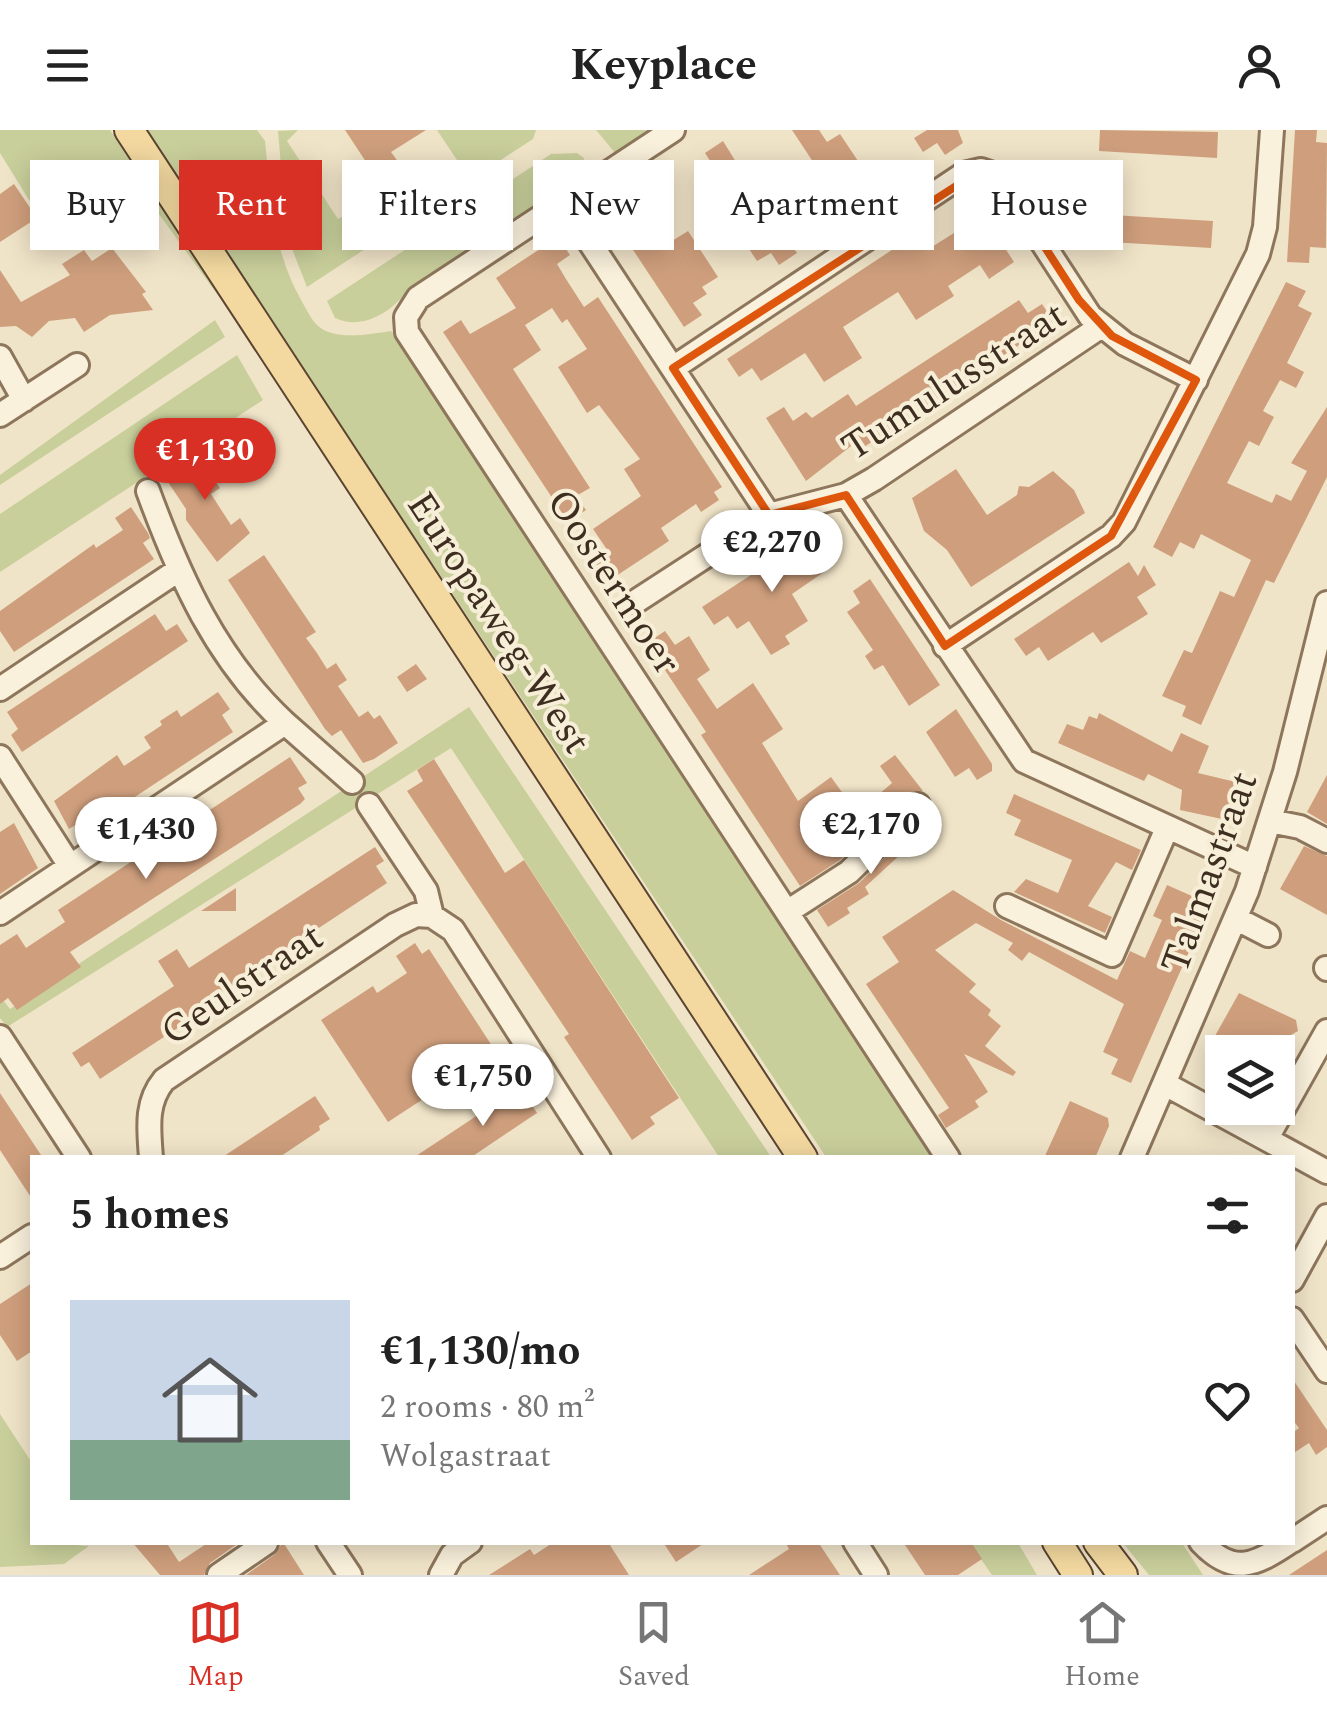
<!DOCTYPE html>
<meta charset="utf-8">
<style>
body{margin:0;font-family:Spectral,serif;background:#f2f2f2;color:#222;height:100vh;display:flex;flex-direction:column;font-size:38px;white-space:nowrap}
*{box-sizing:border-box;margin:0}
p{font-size:32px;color:#767676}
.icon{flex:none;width:55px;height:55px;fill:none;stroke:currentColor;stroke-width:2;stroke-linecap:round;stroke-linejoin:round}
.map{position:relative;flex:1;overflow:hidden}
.drawer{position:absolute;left:30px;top:1025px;width:1265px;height:390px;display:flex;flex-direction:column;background:#fff;border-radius:0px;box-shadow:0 5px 25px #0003}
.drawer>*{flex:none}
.banner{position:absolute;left:30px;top:30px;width:1268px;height:90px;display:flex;gap:20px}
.fabs{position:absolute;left:1205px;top:905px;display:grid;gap:20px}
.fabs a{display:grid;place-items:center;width:90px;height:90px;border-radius:0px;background:#fff;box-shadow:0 5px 25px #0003;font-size:50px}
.price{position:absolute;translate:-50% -85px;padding:0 22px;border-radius:35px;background:#fff;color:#222;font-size:32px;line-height:65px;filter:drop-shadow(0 2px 5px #0008)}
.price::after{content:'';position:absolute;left:50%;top:60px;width:30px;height:22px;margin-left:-15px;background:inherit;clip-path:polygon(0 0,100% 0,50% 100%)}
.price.on{background:#d93025;color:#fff}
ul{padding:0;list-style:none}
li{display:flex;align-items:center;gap:30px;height:250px;padding:0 40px}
li span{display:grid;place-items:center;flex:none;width:280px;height:200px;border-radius:0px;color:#555}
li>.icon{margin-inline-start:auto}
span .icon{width:120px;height:120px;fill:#fffc;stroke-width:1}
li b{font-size:42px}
h2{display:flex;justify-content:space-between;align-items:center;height:120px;padding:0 40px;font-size:42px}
.pill{padding:0 35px;border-radius:0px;background:#fff;box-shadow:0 5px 25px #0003;font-size:35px;line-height:90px}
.pill.on{background:#d93025;color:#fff}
header{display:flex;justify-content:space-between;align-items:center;height:130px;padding:0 40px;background:#fff;font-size:45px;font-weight:700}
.dock{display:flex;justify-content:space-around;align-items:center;height:140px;border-top:2px solid #e0e0e0;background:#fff;font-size:28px;color:#767676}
.dock a{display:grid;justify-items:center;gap:5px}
.dock .on{color:#d93025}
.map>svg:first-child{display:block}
.green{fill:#c9cf9b}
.building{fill:#cf9f7d}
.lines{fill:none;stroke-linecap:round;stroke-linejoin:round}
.minor-casing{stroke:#8d765c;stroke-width:28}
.major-casing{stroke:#5b4430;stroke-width:32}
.minor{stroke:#faf1dc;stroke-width:22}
.major{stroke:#f3d9a0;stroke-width:28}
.marked{fill:none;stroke:#df570d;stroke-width:8;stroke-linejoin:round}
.labels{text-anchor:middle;stroke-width:8;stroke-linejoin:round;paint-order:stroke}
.street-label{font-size:40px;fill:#3d2e20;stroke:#f7eed8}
</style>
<header><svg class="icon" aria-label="menu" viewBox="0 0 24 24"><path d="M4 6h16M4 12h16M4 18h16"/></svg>Keyplace<svg class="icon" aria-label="person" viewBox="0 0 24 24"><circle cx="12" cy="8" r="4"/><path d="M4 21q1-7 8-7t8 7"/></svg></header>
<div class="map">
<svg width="1327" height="1445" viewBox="0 0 1327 1445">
<rect width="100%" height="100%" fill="#f0e4c8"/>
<path class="green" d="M0 0H110L225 175 145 65 60 120 0 23Z
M145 0H257L265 11C271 67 272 117 300 168 306 178 312 193 322 199 341 210 370 204 391 201L402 212 931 1027H826Z
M298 0 287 11 338 89 355 79 366 97 458 40 459 33 437 0H536L533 9 307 157 287 106 278 1Z
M596 0H651L616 24Z
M577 23 584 28 586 42 404 165C388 184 361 200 335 188L327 171 551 24Z
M215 190 225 207 0 355V345Z
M237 225 263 270 0 442V384Z
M469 577 771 1027H719L451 618 7 897 0 888V866L10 879Z
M0 1284 32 1333V1412L89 1416 64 1434 0 1437Z
M970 1413H1018L1037 1445H992Z
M1123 1413H1182L1203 1445H1149Z"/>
<path class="building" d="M345 0H426L391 22 399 33 376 47Z
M792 0H819L827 12 840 4 874 55 860 63 868 76 850 88Z
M927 0H958L963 13 945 25 937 13 923 22 914 8Z
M1100 0 1218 2 1217 28 1099 21Z
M1295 0H1317L1316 12 1327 13 1326 118 1310 117 1309 133 1287 132Z
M723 11 736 32 718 43 705 23Z
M14 54 37 88 0 112V64Z
M753 57 797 123 779 135 771 123 757 131 722 78Z
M974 70 1014 132 989 149 980 135 948 156 954 166 916 190 898 162 879 174 843 197 862 228 824 252 805 223 761 251 752 238 739 247 727 229 916 104 927 120 965 96 956 82Z
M628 73 634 83 648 74 672 111 688 101 718 147 702 157 707 164 693 173 702 185 684 197 610 85Z
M1095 84 1213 91 1211 118 1093 111Z
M558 107 570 125 557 134 566 149 584 177 598 167 722 357 714 362 719 370 701 382 696 374 661 398 669 411 607 452 596 434 610 424 593 399 641 366 624 339 640 329 599 275 587 283 558 237 587 219 567 189 562 193 552 178 525 195 541 220 513 239 590 358 576 366 586 380 568 392 443 202 461 190 470 204 516 178 496 148Z
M112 118 146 162 142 164 153 180 110 185 84 202 75 188 49 191 32 207 16 196 0 197V140L21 172 70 145 62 134 84 120 92 131Z
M1286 152 1306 161 1298 176 1312 183 1287 233 1304 242 1296 258 1280 250 1263 281 1274 287 1259 316 1249 311 1227 353 1272 373 1276 364 1291 371 1307 341 1291 333 1327 277V347L1274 453 1266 450 1201 595 1182 586 1186 576 1162 566 1184 520 1192 523 1220 461 1234 467 1251 430 1201 404 1194 419 1180 412 1172 427 1153 417Z
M1019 170 1028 183 1042 174 1054 192 864 317 859 310 806 351 766 288 784 277 793 291 806 282 812 288 848 264 856 276Z
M209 312 219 327V335L208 341 220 358 211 364 231 395 240 388 250 403 217 432 186 390V379L164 346Z
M956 339 987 385 1017 365 1019 356 1029 357 1053 341 1074 360 1085 383 971 457 947 420 924 401 912 368Z
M131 377 148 403 150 408 143 413 154 429 14 522 0 501V481L94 414 96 418 123 400 115 388Z
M818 401 829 419 815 428 824 442 792 464 808 491 785 506 790 514 771 525 749 491 737 499 728 486 714 495 702 477Z
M264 425 316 502 306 508 317 523 327 539 336 533 347 550 338 556 359 587 368 581 374 589 380 585 398 613 374 629 363 633 341 600 332 606 325 599 228 450Z
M1129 432 1138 446 1144 435 1156 455 1137 467 1148 484 1101 513 1093 502 1048 531 1039 517 1026 526 1014 509Z
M870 449 940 555 909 576 883 535 874 540 865 526 873 520 847 482 860 473 853 461Z
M155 484 166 501 177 494 188 511 22 622 11 605 18 599 7 582Z
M665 501 675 515 689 506 710 540 697 549 717 579 753 553 783 599 762 613 798 671 831 647 857 683 892 653 880 636 895 625 923 661 908 664 840 730 800 756 701 605 706 602 647 513Z
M416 534 427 549 407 562 397 547Z
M218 562 230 579 222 585 233 602 85 700 80 692 69 699 54 671 117 625 124 636 151 618 144 607 162 595 160 591 177 580 181 587Z
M956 579 992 634V641L977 650 969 638 955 647 926 602Z
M1099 583 1172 622 1181 603 1209 616 1198 643 1240 653 1231 691 1180 680 1182 660 1148 644 1144 651 1058 613 1067 594 1083 600 1089 586 1097 589Z
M290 627 307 653 298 658 305 669 300 674 70 822 81 837 17 880 8 868 0 874V815L17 804 26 818 65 792 58 780Z
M434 629 505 743 524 730 679 968 650 987 655 994 632 1010 564 907 569 904 407 661 423 651 417 640Z
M1327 645V694L1307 682Z
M1014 664 1141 720 1132 740 1116 732 1088 776 1112 787 1105 803 1014 762 1026 749 1058 763 1072 730 1014 705 1021 690 1006 683Z
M932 681 938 690 865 757 869 764 847 778 850 783 828 797 817 780 859 753Z
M14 693 38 738 0 764V702Z
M1304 716 1327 726V785L1280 759Z
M375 717 384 731 376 736 387 753 199 877 202 882 100 949 89 932 81 937 72 923 174 856 158 831 177 819 189 838Z
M1167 755 1210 774 1131 953 1111 944 1118 929 1103 922 1124 874 1029 822 1022 831 1008 820 1013 813 976 793 935 820 976 854 969 862 991 880 988 885 1001 896 985 916 1016 942 1013 946 964 924 988 962 975 971 979 977 946 998 938 985 949 978 866 854 899 832 882 807 953 760 1001 790 1117 850 1130 821 1145 828 1162 790 1153 786Z
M236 758V781H201Z
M415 813 422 824 429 819 496 922 473 937 468 930 436 952 440 958 388 992 321 890 373 856 377 863 407 843 396 826Z
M1239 863 1296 890 1298 901 1289 906 1280 922H1206Z
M520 957 537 983 519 995 470 1028H413Z
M0 963 43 1028H32V1069L0 1020Z
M315 966 330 989 319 996 320 1000 278 1028H221Z
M1070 971 1108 988 1109 996 1095 1028H1044Z
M32 1153V1221L17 1231 0 1205V1174Z
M1292 1248 1327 1300V1317L1316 1325 1309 1313 1292 1324V1303L1299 1298 1292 1289Z
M132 1412H166L179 1432 209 1412H240L210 1433 204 1445H160Z
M283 1412 304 1445H246L274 1425Z
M554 1412H608L629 1445H489L530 1419 534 1425Z
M663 1412H706L676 1432Z
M785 1412H818L840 1445H749L789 1419Z
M903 1412H971L982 1429 958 1445H925Z
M1327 1420V1445H1289Z"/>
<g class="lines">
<defs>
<path id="minor" d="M673 0 418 168 406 187 407 202 948 1028
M564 73 769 385
M0 227 24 270
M673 238 964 44 981 40 999 46 1090 186 1125 214 1196 250
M0 285 77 235
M148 361C180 448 216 529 285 593
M846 365 1024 631 1255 737
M635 472 769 385 846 365 874 349 1100 197
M945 516 1111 406 1124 392 1258 124 1265 97 1272 0
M0 559 177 441
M0 627 70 736
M1270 691 1300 697 1327 711
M1007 776 1112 825 1167 698
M787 782 849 742 918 675
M0 783 285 593 352 652
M432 786 453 800 599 1028
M1237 789 1268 805
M1326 838 1327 839
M0 907 79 1028
M1165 954 1327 1042
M1267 1008 1327 901
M151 1028C149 999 145 973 164 950L395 795 416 785 432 786 426 761 369 675
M1132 1028 1247 761 1285 642 1327 473
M0 1127 32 1106
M1292 1150 1327 1086
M1292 1189 1327 1241
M1292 1411 1327 1388
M328 1412 350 1445
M855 1412 876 1445
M1201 1412C1232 1445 1253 1437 1290 1412
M219 1445 266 1413
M441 1445 452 1425 470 1412"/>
<path id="major" d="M129 0 803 1028
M1057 1412 1078 1445
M1098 1412 1123 1445"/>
</defs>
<use href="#minor" class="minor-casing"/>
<use href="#major" class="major-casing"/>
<use href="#minor" class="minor"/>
<use href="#major" class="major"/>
</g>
<path class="marked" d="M981 40 999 46 1079 170 1112 206 1196 250 1111 406 945 516 846 365 769 385 673 238Z"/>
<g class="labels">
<g class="street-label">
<text transform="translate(953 250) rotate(-33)" y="14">Tumulusstraat</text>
<text transform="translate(615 451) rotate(57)" y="14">Oostermoer</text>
<text transform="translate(500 492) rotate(57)" y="14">Europaweg-West</text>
<text transform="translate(1208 742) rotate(-70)" y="14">Talmastraat</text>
<text transform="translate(241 853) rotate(-34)" y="14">Geulstraat</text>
</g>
</g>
</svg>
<div class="fabs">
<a><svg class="icon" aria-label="layers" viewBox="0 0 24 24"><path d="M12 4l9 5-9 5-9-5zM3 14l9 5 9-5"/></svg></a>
</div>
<b class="price on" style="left:205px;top:373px">€1,130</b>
<b class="price" style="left:772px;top:465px">€2,270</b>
<b class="price" style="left:871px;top:747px">€2,170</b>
<b class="price" style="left:146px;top:752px">€1,430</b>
<b class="price" style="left:483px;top:999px">€1,750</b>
<div class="banner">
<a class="pill">Buy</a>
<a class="pill on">Rent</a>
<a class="pill">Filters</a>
<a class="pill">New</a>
<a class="pill">Apartment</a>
<a class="pill">House</a>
</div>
<section class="drawer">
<h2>5 homes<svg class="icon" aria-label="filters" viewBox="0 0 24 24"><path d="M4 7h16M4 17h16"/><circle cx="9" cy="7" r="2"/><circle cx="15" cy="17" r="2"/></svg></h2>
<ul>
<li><span style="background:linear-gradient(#c9d6e8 70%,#7fa58c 0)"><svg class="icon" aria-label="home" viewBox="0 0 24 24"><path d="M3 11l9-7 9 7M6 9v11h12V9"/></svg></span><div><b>€1,130/mo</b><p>2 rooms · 80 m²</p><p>Wolgastraat</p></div><svg class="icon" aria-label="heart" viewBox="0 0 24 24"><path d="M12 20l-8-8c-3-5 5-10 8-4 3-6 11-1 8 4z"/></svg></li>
</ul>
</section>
</div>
<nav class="dock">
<a class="on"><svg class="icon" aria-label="map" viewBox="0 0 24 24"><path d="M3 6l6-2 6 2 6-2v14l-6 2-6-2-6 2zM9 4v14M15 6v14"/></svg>Map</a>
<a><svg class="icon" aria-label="saved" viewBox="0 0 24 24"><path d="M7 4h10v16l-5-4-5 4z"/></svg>Saved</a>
<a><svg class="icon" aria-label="home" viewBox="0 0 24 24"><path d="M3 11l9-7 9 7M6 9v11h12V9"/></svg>Home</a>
</nav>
